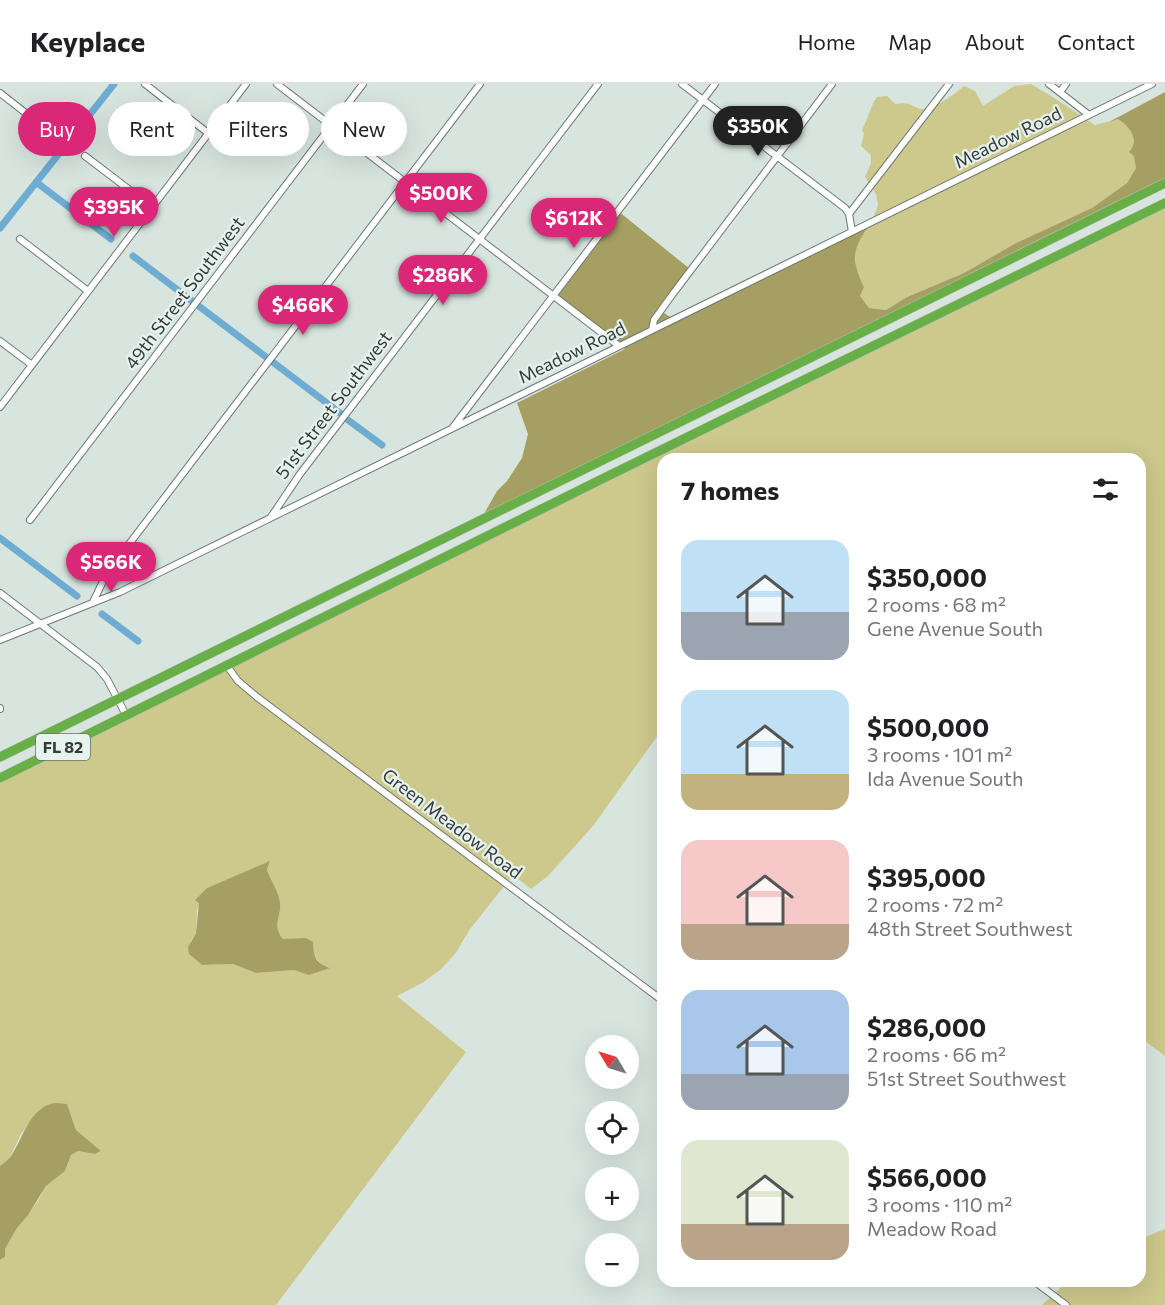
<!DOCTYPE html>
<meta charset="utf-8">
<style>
body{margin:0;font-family:Commissioner,sans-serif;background:#f2f2f2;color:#202124;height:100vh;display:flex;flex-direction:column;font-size:22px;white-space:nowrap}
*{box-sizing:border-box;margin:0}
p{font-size:20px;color:#757577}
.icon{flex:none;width:33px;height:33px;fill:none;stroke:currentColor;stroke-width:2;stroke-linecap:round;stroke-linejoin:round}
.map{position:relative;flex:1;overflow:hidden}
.sheet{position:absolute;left:657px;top:369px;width:489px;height:834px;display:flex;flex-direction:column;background:#fff;border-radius:18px;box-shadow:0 6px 24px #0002}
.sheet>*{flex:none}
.top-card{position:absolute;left:18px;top:18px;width:549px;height:54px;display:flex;gap:12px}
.needle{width:39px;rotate:308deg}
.tools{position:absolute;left:585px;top:951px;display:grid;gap:12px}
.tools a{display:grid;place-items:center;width:54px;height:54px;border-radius:50%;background:#fff;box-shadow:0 6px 24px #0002;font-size:30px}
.price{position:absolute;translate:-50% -51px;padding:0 14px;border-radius:21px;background:#db2777;color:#fff;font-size:20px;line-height:39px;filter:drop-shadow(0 2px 3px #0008)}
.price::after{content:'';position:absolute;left:50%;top:36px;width:18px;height:14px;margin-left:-9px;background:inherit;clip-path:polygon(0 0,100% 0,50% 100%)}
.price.active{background:#222;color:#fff}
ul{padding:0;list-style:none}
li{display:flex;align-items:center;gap:18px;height:150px;padding:0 24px}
li span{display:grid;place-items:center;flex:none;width:168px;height:120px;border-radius:18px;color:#555}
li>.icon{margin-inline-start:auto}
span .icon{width:72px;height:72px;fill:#fffc;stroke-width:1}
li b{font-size:26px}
h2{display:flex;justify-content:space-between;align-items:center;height:72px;padding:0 24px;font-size:26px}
.pill{padding:0 21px;border-radius:27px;background:#fff;box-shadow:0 6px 24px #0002;font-size:21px;line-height:54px}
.pill.active{background:#db2777;color:#fff}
header{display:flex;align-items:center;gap:36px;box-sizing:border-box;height:84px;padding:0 30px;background:#fff;border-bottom:2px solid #e0e0e0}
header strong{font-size:28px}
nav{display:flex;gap:33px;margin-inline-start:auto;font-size:21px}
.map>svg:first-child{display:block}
.green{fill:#cdc88b;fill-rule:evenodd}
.forest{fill:#a59f61}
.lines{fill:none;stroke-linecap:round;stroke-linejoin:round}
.canal{stroke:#6eacd1;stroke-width:7}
.minor-casing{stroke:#6d7974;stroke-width:8}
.highway-casing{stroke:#bec0bf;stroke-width:10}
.minor{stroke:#fff;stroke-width:6}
.highway{stroke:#69af47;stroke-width:9}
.labels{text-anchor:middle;stroke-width:4.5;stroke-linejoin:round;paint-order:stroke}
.shield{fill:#e5f2ed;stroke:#6a716e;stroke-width:1.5}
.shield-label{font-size:16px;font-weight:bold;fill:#353a38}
.street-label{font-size:18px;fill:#353a38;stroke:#e5f2ed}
</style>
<header>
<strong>Keyplace</strong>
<nav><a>Home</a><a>Map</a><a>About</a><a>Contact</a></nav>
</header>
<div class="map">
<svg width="1165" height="1221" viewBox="0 0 1165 1221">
<rect width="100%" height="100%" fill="#d8e5df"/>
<path class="green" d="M1031 0 1056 15 1095 41 1118 35 1127 41 1134 52 1136 84 1127 99 1092 124 1016 159 964 189 907 213 886 226 869 224 860 212 864 203 856 186 855 164 875 130 878 121 876 110 865 93 871 79V71L861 62 864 50 862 46C868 35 870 23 877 13L887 12 895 20C912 17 912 24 922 25 934 25 955 10 964 2L975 7 983 22 1014 2Z
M1165 123V972L1140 953V375H663V644L593 742 548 792 531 805 513 791 470 845 455 870 440 886 422 899 397 912 466 968 276 1221H0V1176L5 1173V1165L17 1144 38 1117 46 1102 65 1087 71 1071 78 1067 95 1070 101 1067 76 1046 67 1020 40 1025 21 1050 10 1073 0 1082V698L600 400ZM270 778 267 786C271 797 278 806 280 818 282 834 271 840 283 855L313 858C314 875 315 877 330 884L301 888 294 886 256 889 233 880 202 881 189 870 191 856 196 849 197 826 207 804Z
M1165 1145V1221H1042L1068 1197H1140V1155Z"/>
<path class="forest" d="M1165 8V95L484 430 497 407 507 397 522 374 528 350 517 319 625 265 555 209 618 127 690 185 661 227 675 236 871 138C854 164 849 172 864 203L860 212 869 224 886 226 907 213 964 189 1016 159 1092 124 1127 99 1136 84 1134 72 1129 68C1141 56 1129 42 1118 35L1109 38Z
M270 777 267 786C271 797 278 806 280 818 282 834 271 840 283 855L306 854 313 858C314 875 315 878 330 884L309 891 294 886 256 889 233 880 202 881 189 870 188 863 196 849 199 819 195 816 207 804Z
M55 1019 67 1020 76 1046 101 1067 95 1070 78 1067 71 1071 65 1087 46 1102 28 1131 17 1144 5 1165V1173L0 1176V1082C3 1079 8 1076 11 1072 23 1055 30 1022 55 1019Z"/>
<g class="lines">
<path class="canal" d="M36 98 111 155
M0 144 114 0
M133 172 192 217
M200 223 266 273
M274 279 340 329
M348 336 382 361
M0 454 77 512
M102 530 138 557"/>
<defs>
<path id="minor" d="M145 0 208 49
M277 0 619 262
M682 0 845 124 849 130
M1049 0 1089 31
M1060 8 1066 0
M0 9 50 48
M85 72 152 123
M852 148 849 130 949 0
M20 155 88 207
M652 246 654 236 672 211 832 0
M0 257 32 281
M0 323 246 0
M453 343 715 0
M271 433 300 390 598 0
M30 436 363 0
M0 509 97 583 107 595 126 631
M93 518 107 489 480 0
M0 556 120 508 1152 0
M227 582 238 597 257 613 663 917
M0 625V624
M1034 1197 1066 1221"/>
<path id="highway" d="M0 673 1165 99
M0 694 598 397 1165 119"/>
</defs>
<use href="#minor" class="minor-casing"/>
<use href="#highway" class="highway-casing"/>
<use href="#minor" class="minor"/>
<use href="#highway" class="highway"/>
</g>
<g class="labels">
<rect class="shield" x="36" y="650" width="54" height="26" rx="4.5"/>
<g class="shield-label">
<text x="63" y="669">FL 82</text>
</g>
<g class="street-label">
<text transform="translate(1008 54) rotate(-26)" y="6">Meadow Road</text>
<text transform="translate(185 209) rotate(-53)" y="6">49th Street Southwest</text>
<text transform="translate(572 269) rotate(-26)" y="6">Meadow Road</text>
<text transform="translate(334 321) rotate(-53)" y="6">51st Street Southwest</text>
<text transform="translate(452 740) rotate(37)" y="6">Green Meadow Road</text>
</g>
</g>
</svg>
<div class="tools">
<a><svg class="needle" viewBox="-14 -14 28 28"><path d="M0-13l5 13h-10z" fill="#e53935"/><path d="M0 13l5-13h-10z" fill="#757577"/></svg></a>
<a><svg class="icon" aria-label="locate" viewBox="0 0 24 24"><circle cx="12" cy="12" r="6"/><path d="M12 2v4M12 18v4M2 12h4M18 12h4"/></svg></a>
<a>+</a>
<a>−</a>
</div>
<b class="price active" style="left:758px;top:73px">$350K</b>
<b class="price" style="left:441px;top:140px">$500K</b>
<b class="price" style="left:114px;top:154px">$395K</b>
<b class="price" style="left:574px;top:165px">$612K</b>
<b class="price" style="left:443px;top:222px">$286K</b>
<b class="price" style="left:303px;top:252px">$466K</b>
<b class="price" style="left:111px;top:509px">$566K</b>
<div class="top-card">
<a class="pill active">Buy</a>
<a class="pill">Rent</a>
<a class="pill">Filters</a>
<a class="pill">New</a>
</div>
<section class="sheet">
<h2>7 homes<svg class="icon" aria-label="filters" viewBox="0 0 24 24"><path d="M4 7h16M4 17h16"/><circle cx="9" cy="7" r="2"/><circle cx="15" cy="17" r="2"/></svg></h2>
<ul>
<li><span style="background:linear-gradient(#bfe0f5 60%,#9aa5b1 0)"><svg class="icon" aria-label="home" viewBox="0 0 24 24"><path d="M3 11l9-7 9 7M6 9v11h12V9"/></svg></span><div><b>$350,000</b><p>2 rooms · 68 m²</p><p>Gene Avenue South</p></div></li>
<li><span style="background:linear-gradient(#bfe0f5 70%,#c2b280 0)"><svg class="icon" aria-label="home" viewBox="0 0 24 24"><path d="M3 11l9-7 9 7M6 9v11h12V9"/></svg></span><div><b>$500,000</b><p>3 rooms · 101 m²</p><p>Ida Avenue South</p></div></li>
<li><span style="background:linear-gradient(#f6c9c9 70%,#b9a48a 0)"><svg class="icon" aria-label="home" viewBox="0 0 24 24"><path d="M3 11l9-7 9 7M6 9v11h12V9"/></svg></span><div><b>$395,000</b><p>2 rooms · 72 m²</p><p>48th Street Southwest</p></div></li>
<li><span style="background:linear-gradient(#a9c7e8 70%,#9aa5b1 0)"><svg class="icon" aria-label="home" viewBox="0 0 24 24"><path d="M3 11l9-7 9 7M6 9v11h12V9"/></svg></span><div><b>$286,000</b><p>2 rooms · 66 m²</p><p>51st Street Southwest</p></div></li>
<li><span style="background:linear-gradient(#dfe7d0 70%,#b9a48a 0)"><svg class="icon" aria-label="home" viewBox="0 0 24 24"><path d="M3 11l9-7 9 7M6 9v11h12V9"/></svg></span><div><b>$566,000</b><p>3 rooms · 110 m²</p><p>Meadow Road</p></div></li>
</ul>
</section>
</div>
